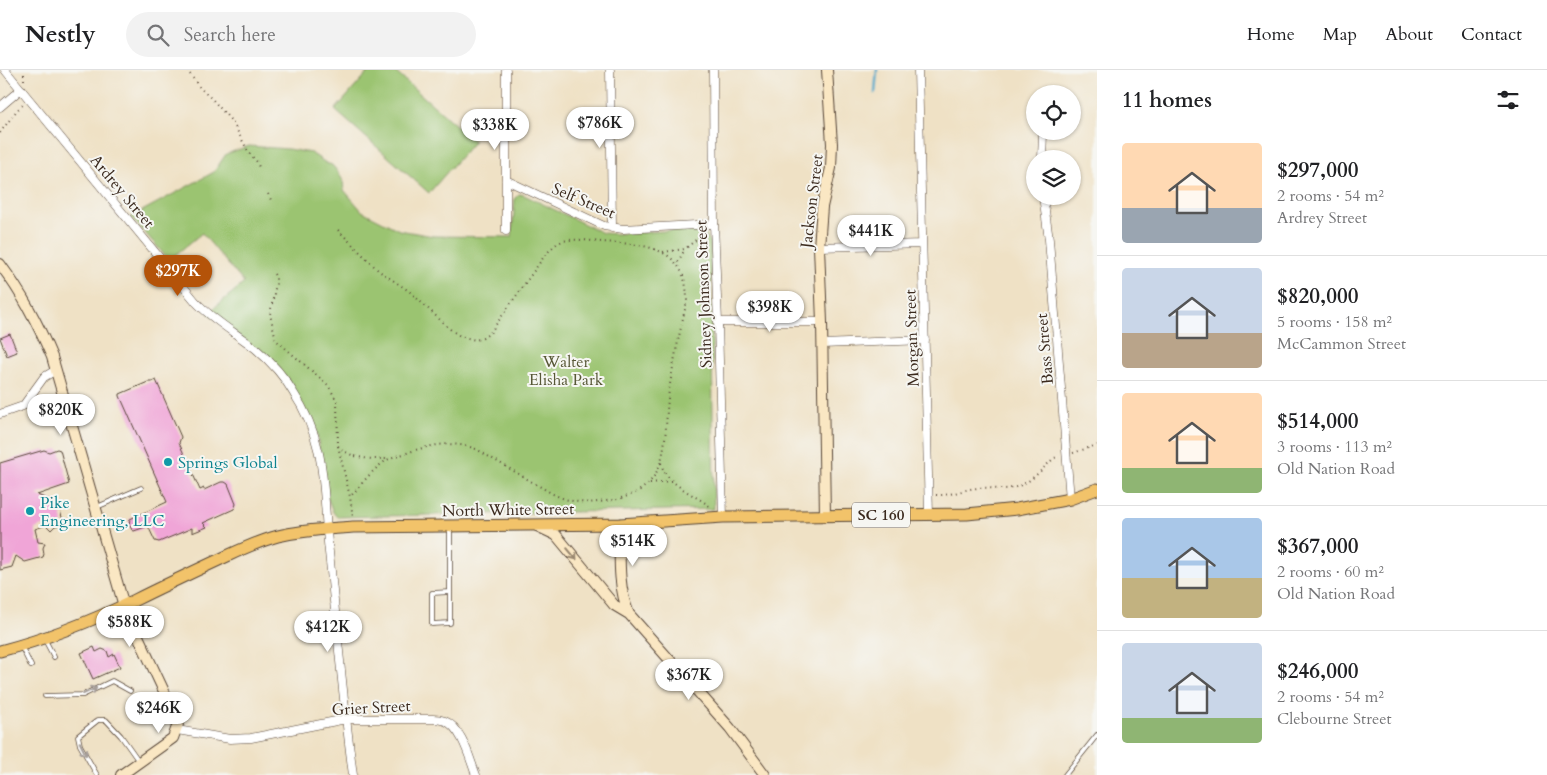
<!DOCTYPE html>
<meta charset="utf-8">
<style>
body{margin:0;font-family:Cardo,serif;background:#f2f2f2;color:#202124;height:100vh;display:flex;flex-direction:column;font-size:19px;white-space:nowrap}
*{box-sizing:border-box;margin:0}
p{font-size:16px;color:#757577}
.icon{flex:none;width:28px;height:28px;fill:none;stroke:currentColor;stroke-width:2;stroke-linecap:round;stroke-linejoin:round}
.map{position:relative;flex:1;overflow:hidden}
.side{display:flex;flex-direction:column;background:#fff;width:450px}
.side>*{flex:none}
.controls{position:absolute;left:1026px;top:15px;display:grid;gap:10px}
.controls a{display:grid;place-items:center;width:55px;height:55px;border-radius:50%;background:#fff;box-shadow:0 1px 4px #0004;font-size:25px}
.price{position:absolute;translate:-50% -42px;padding:0 11px;border-radius:18px;background:#fff;color:#222;font-size:16px;line-height:32px;filter:drop-shadow(0 1px 2px #0008)}
.price::after{content:'';position:absolute;left:50%;top:30px;width:15px;height:11px;margin-left:-8px;background:inherit;clip-path:polygon(0 0,100% 0,50% 100%)}
.price.current{background:#b45309;color:#fff}
ul{padding:0;list-style:none}
li{display:flex;align-items:center;gap:15px;height:125px;padding:0 25px}
li+li{border-top:1px solid #e0e0e0}
li span{display:grid;place-items:center;flex:none;width:140px;height:100px;border-radius:5px;color:#555}
li>.icon{margin-inline-start:auto}
span .icon{width:60px;height:60px;fill:#fffc;stroke-width:1}
li b{font-size:21px}
h2{display:flex;justify-content:space-between;align-items:center;height:60px;padding:0 25px;font-size:21px}
header{display:flex;align-items:center;gap:30px;box-sizing:border-box;height:70px;padding:0 25px;background:#fff;border-bottom:1px solid #e0e0e0}
header strong{font-size:24px}
nav{display:flex;gap:28px;margin-inline-start:auto;font-size:18px}
.search{width:350px;height:45px;background:#f2f2f2;display:flex;align-items:center;gap:12px;box-sizing:border-box;padding:0 18px;border-radius:28px;color:#757577;font-size:19px}
main{display:flex;flex:1;min-height:0}
.map>svg:first-child{display:block}
.green{fill:#9bc471;stroke:#6b7748}
.lines{fill:none;stroke-linecap:round;stroke-linejoin:round}
.stream{stroke:#4da8cb;stroke-width:2.5}
.building{fill:#f0a5d7}
.lane-casing{stroke:#564537;stroke-width:5.5}
.street-casing{stroke:#564537;stroke-width:9}
.secondary-casing{stroke:#564537;stroke-width:12}
.primary-casing{stroke:#564537;stroke-width:13}
.path{stroke:#564537;stroke-width:2;stroke-dasharray:1 4;stroke-linecap:butt}
.lane{stroke:#fff;stroke-width:4}
.street{stroke:#fff;stroke-width:8}
.secondary{stroke:#fae7c3;stroke-width:10}
.primary{stroke:#f2c36a;stroke-width:11}
.oneway{stroke:#9a8870}
.oneway2{stroke:#a79f9a}
.culture-dot{fill:#0f9aa8;stroke:#f6f6f2;stroke-width:2}
.labels{text-anchor:middle;stroke-width:4;stroke-linejoin:round;paint-order:stroke}
.shield{fill:#f6f6f2;stroke:#73675e;stroke-width:1}
.shield-label{font-size:15px;font-weight:bold;fill:#3b2a1e}
.street-label{font-size:16px;fill:#3b2a1e;stroke:#f6f6f2}
.park-label{font-size:16px;fill:#585837;stroke:#f6f6f2}
.culture-label{font-size:16px;fill:#0d838f;stroke:#f6f6f2;text-anchor:start}
</style>
<header>
<strong>Nestly</strong>
<div class="search"><svg class="icon" aria-label="search" viewBox="0 0 24 24"><circle cx="10" cy="10" r="6"/><path d="M15 15l6 6"/></svg>Search here</div>
<nav><a>Home</a><a>Map</a><a>About</a><a>Contact</a></nav>
</header>
<main>
<div class="map">
<svg width="1097" height="705" viewBox="0 0 1097 705">
<rect width="100%" height="100%" fill="#f6f6f2"/>
<filter id="ink" filterUnits="userSpaceOnUse"><feTurbulence type="fractalNoise" baseFrequency=".02" numOctaves="2"/><feDisplacementMap in="SourceGraphic" scale="10" xChannelSelector="R" yChannelSelector="G"/><feConvolveMatrix kernelMatrix="1 2 1 2 8 2 1 2 1" color-interpolation-filters="sRGB"/></filter>
<filter id="wash" filterUnits="userSpaceOnUse"><feTurbulence type="fractalNoise" baseFrequency=".0096" numOctaves="4" result="noise"/><feDisplacementMap in="SourceGraphic" scale="20" xChannelSelector="R" yChannelSelector="G"/><feGaussianBlur stdDeviation="1.12" result="paint"/><feColorMatrix in="noise" values="0 0 0 0 0 0 0 0 0 0 0 0 0 0 0 0 0 1.4 0 .05"/><feComposite in="paint" operator="in"/></filter>
<g filter="url(#wash)">
<rect width="100%" height="100%" fill="#efe1c5"/>
<path class="green" d="M370 0H393L474 71 429 123 335 40Z
M249 76 288 79 311 83 326 93 332 95 339 103 343 111 344 120 362 141 399 160 433 166 512 167 515 128 519 124 524 125 603 163 616 164 697 159C705 163 708 166 711 175L714 439 337 447 333 442 326 424 317 365 270 290 208 243 244 213 202 163 169 190 131 147 214 102 226 84Z"/>
<g class="lines">
<path class="stream" d="M875 23 877 0"/>
</g>
<g id="blocks">
<path class="building" d="M10 264 17 282 7 286 0 268Z
M156 310 181 367 179 373 200 420 204 418V420L221 412H225L228 414 236 434 234 439 203 453 207 457 192 463V458L159 472 155 471 148 456 134 461 132 460 129 454 130 449 167 432 120 326V324L148 312H152Z
M57 379 60 380 69 414 37 425 58 433 63 451 62 454 55 456 51 460 46 455 35 459 38 472 45 473 43 478 44 484 43 487 25 492 16 486 12 497 0 500V393L44 380 49 382Z
M94 577 96 582 102 579 107 581 109 587 114 584 120 597 93 609 81 583Z"/>
</g>
</g>
<g filter="url(#ink)">
<use href="#blocks" fill-opacity="0" stroke="#564537" stroke-width="1"/>
<g class="lines">
<defs>
<path id="lane" d="M97 437 141 418
M450 522 432 523V554L450 553V458
M45 570 54 587
M22 578 31 596
M45 626 83 625 112 611 130 621
M97 705 80 675 78 666 98 650H106L121 666 138 690
M1065 705 1097 665"/>
<path id="street" d="M5 0 196 232C214 251 236 263 256 279 270 291 284 306 293 322 329 376 322 422 329 482 337 557 343 631 353 705
M506 0V161
M610 0 612 158
M713 0 714 154 718 252 723 447
M918 0 929 445
M0 37 21 19
M1042 89 1043 63
M506 110 604 156 623 159 714 154
M1043 126 1049 170 1070 429
M819 177 922 174
M718 252H822
M822 274 925 270
M0 344 23 336 44 307 56 300
M177 660 230 669 251 668 346 649H433C437 649 442 650 445 651 462 657 470 690 476 705"/>
<path id="secondary" d="M0 194C23 225 37 252 52 287L124 536 176 647 178 654 173 668 121 705
M825 446 822 252 819 177 822 137 831 98 832 74 827 0
M620 454C620 484 617 516 629 544L730 658 765 705
M535 455 556 465 614 535 629 544"/>
<path id="primary" d="M0 581C46 569 92 551 135 530 165 515 195 501 225 487 242 479 259 471 278 466 302 460 328 459 353 457L620 454 723 447 967 444 1017 439 1070 429 1097 419"/>
</defs>
<use href="#lane" class="lane-casing"/>
<use href="#street" class="street-casing"/>
<use href="#secondary" class="secondary-casing"/>
<use href="#primary" class="primary-casing"/>
<path class="path" d="M187 0 200 18 213 30 233 53 249 83 257 92 260 100
M24 10V0
M0 63 17 40 24 34
M268 124 271 130
M338 160 379 201 409 221 451 260 460 266 475 270 483 268 490 263 543 188C548 182 555 173 563 171 575 168 590 171 602 172 645 174 687 176 687 231 680 260 674 290 669 320 662 372 675 422 606 431 585 434 570 433 551 423L476 379C452 370 428 375 404 384 399 385 394 386 389 389 374 397 362 414 350 427
M663 182 685 179 704 163
M678 192 685 179
M274 204 276 207V214L270 244 276 270 328 315 337 331 338 376 350 427 353 448
M338 376C353 390 370 389 389 389
M1073 383 1097 375
M661 393C666 415 695 424 712 438
M650 413 671 411
M936 425C952 426 963 419 978 418 986 417 994 419 1002 419 1026 419 1038 403 1054 388L1059 387"/>
<use href="#lane" class="lane"/>
<use href="#street" class="street"/>
<use href="#secondary" class="secondary"/>
<use href="#primary" class="primary"/>
</g>
<defs><path id="oneway-shaft" d="M-6 0H5M1.5-3L5.5 0L1.5 3" fill="none" stroke-width="1.6" stroke-linecap="round" stroke-linejoin="round" transform="scale(1.25)"/></defs>
<use class="oneway" href="#oneway-shaft" transform="translate(572 484) rotate(50)"/>
<g class="oneway2">
<use href="#oneway-shaft" transform="translate(90 621) rotate(-25)"/>
<use href="#oneway-shaft" transform="translate(83 679) rotate(64)"/>
</g>
</g>
<g class="culture-dot">
<circle cx="168" cy="392" r="5"/>
<circle cx="30" cy="441" r="5"/>
</g>
<g class="labels">
<rect class="shield" x="852" y="432.5" width="58" height="25" rx="4"/>
<g class="shield-label">
<text x="881" y="450">SC 160</text>
</g>
<g class="street-label">
<text transform="translate(123 121) rotate(50)" y="6">Ardrey Street</text>
<text transform="translate(584 130) rotate(23)" y="6">Self Street</text>
<text transform="translate(811 131) rotate(-83)" y="6">Jackson Street</text>
<text transform="translate(703 224) rotate(-92)" y="6">Sidney Johnson Street</text>
<text transform="translate(911 268) rotate(-92)" y="6">Morgan Street</text>
<text transform="translate(1044 279) rotate(-95)" y="6">Bass Street</text>
<text transform="translate(508 439) rotate(-1)" y="6">North White Street</text>
<text transform="translate(371 637) rotate(-3)" y="6">Grier Street</text>
</g>
<g class="park-label">
<text x="566" y="297">Walter<tspan x="566" dy="18">Elisha Park</tspan></text>
</g>
<g class="culture-label">
<text x="178" y="398">Springs Global</text>
<text x="40" y="438">Pike<tspan x="40" dy="18">Engineering, LLC</tspan></text>
</g>
</g>
</svg>
<div class="controls">
<a><svg class="icon" aria-label="locate" viewBox="0 0 24 24"><circle cx="12" cy="12" r="6"/><path d="M12 2v4M12 18v4M2 12h4M18 12h4"/></svg></a>
<a><svg class="icon" aria-label="layers" viewBox="0 0 24 24"><path d="M12 4l9 5-9 5-9-5zM3 14l9 5 9-5"/></svg></a>
</div>
<b class="price" style="left:600px;top:79px">$786K</b>
<b class="price" style="left:495px;top:81px">$338K</b>
<b class="price" style="left:871px;top:187px">$441K</b>
<b class="price current" style="left:178px;top:227px">$297K</b>
<b class="price" style="left:770px;top:263px">$398K</b>
<b class="price" style="left:61px;top:366px">$820K</b>
<b class="price" style="left:633px;top:497px">$514K</b>
<b class="price" style="left:130px;top:578px">$588K</b>
<b class="price" style="left:328px;top:583px">$412K</b>
<b class="price" style="left:689px;top:631px">$367K</b>
<b class="price" style="left:159px;top:664px">$246K</b>
</div>
<section class="side">
<h2>11 homes<svg class="icon" aria-label="filters" viewBox="0 0 24 24"><path d="M4 7h16M4 17h16"/><circle cx="9" cy="7" r="2"/><circle cx="15" cy="17" r="2"/></svg></h2>
<ul>
<li><span style="background:linear-gradient(#ffd9b3 65%,#9aa5b1 0)"><svg class="icon" aria-label="home" viewBox="0 0 24 24"><path d="M3 11l9-7 9 7M6 9v11h12V9"/></svg></span><div><b>$297,000</b><p>2 rooms · 54 m²</p><p>Ardrey Street</p></div></li>
<li><span style="background:linear-gradient(#c9d6e8 65%,#b9a48a 0)"><svg class="icon" aria-label="home" viewBox="0 0 24 24"><path d="M3 11l9-7 9 7M6 9v11h12V9"/></svg></span><div><b>$820,000</b><p>5 rooms · 158 m²</p><p>McCammon Street</p></div></li>
<li><span style="background:linear-gradient(#ffd9b3 75%,#8fb573 0)"><svg class="icon" aria-label="home" viewBox="0 0 24 24"><path d="M3 11l9-7 9 7M6 9v11h12V9"/></svg></span><div><b>$514,000</b><p>3 rooms · 113 m²</p><p>Old Nation Road</p></div></li>
<li><span style="background:linear-gradient(#a9c7e8 60%,#c2b280 0)"><svg class="icon" aria-label="home" viewBox="0 0 24 24"><path d="M3 11l9-7 9 7M6 9v11h12V9"/></svg></span><div><b>$367,000</b><p>2 rooms · 60 m²</p><p>Old Nation Road</p></div></li>
<li><span style="background:linear-gradient(#c9d6e8 75%,#8fb573 0)"><svg class="icon" aria-label="home" viewBox="0 0 24 24"><path d="M3 11l9-7 9 7M6 9v11h12V9"/></svg></span><div><b>$246,000</b><p>2 rooms · 54 m²</p><p>Clebourne Street</p></div></li>
</ul>
</section>
</main>
